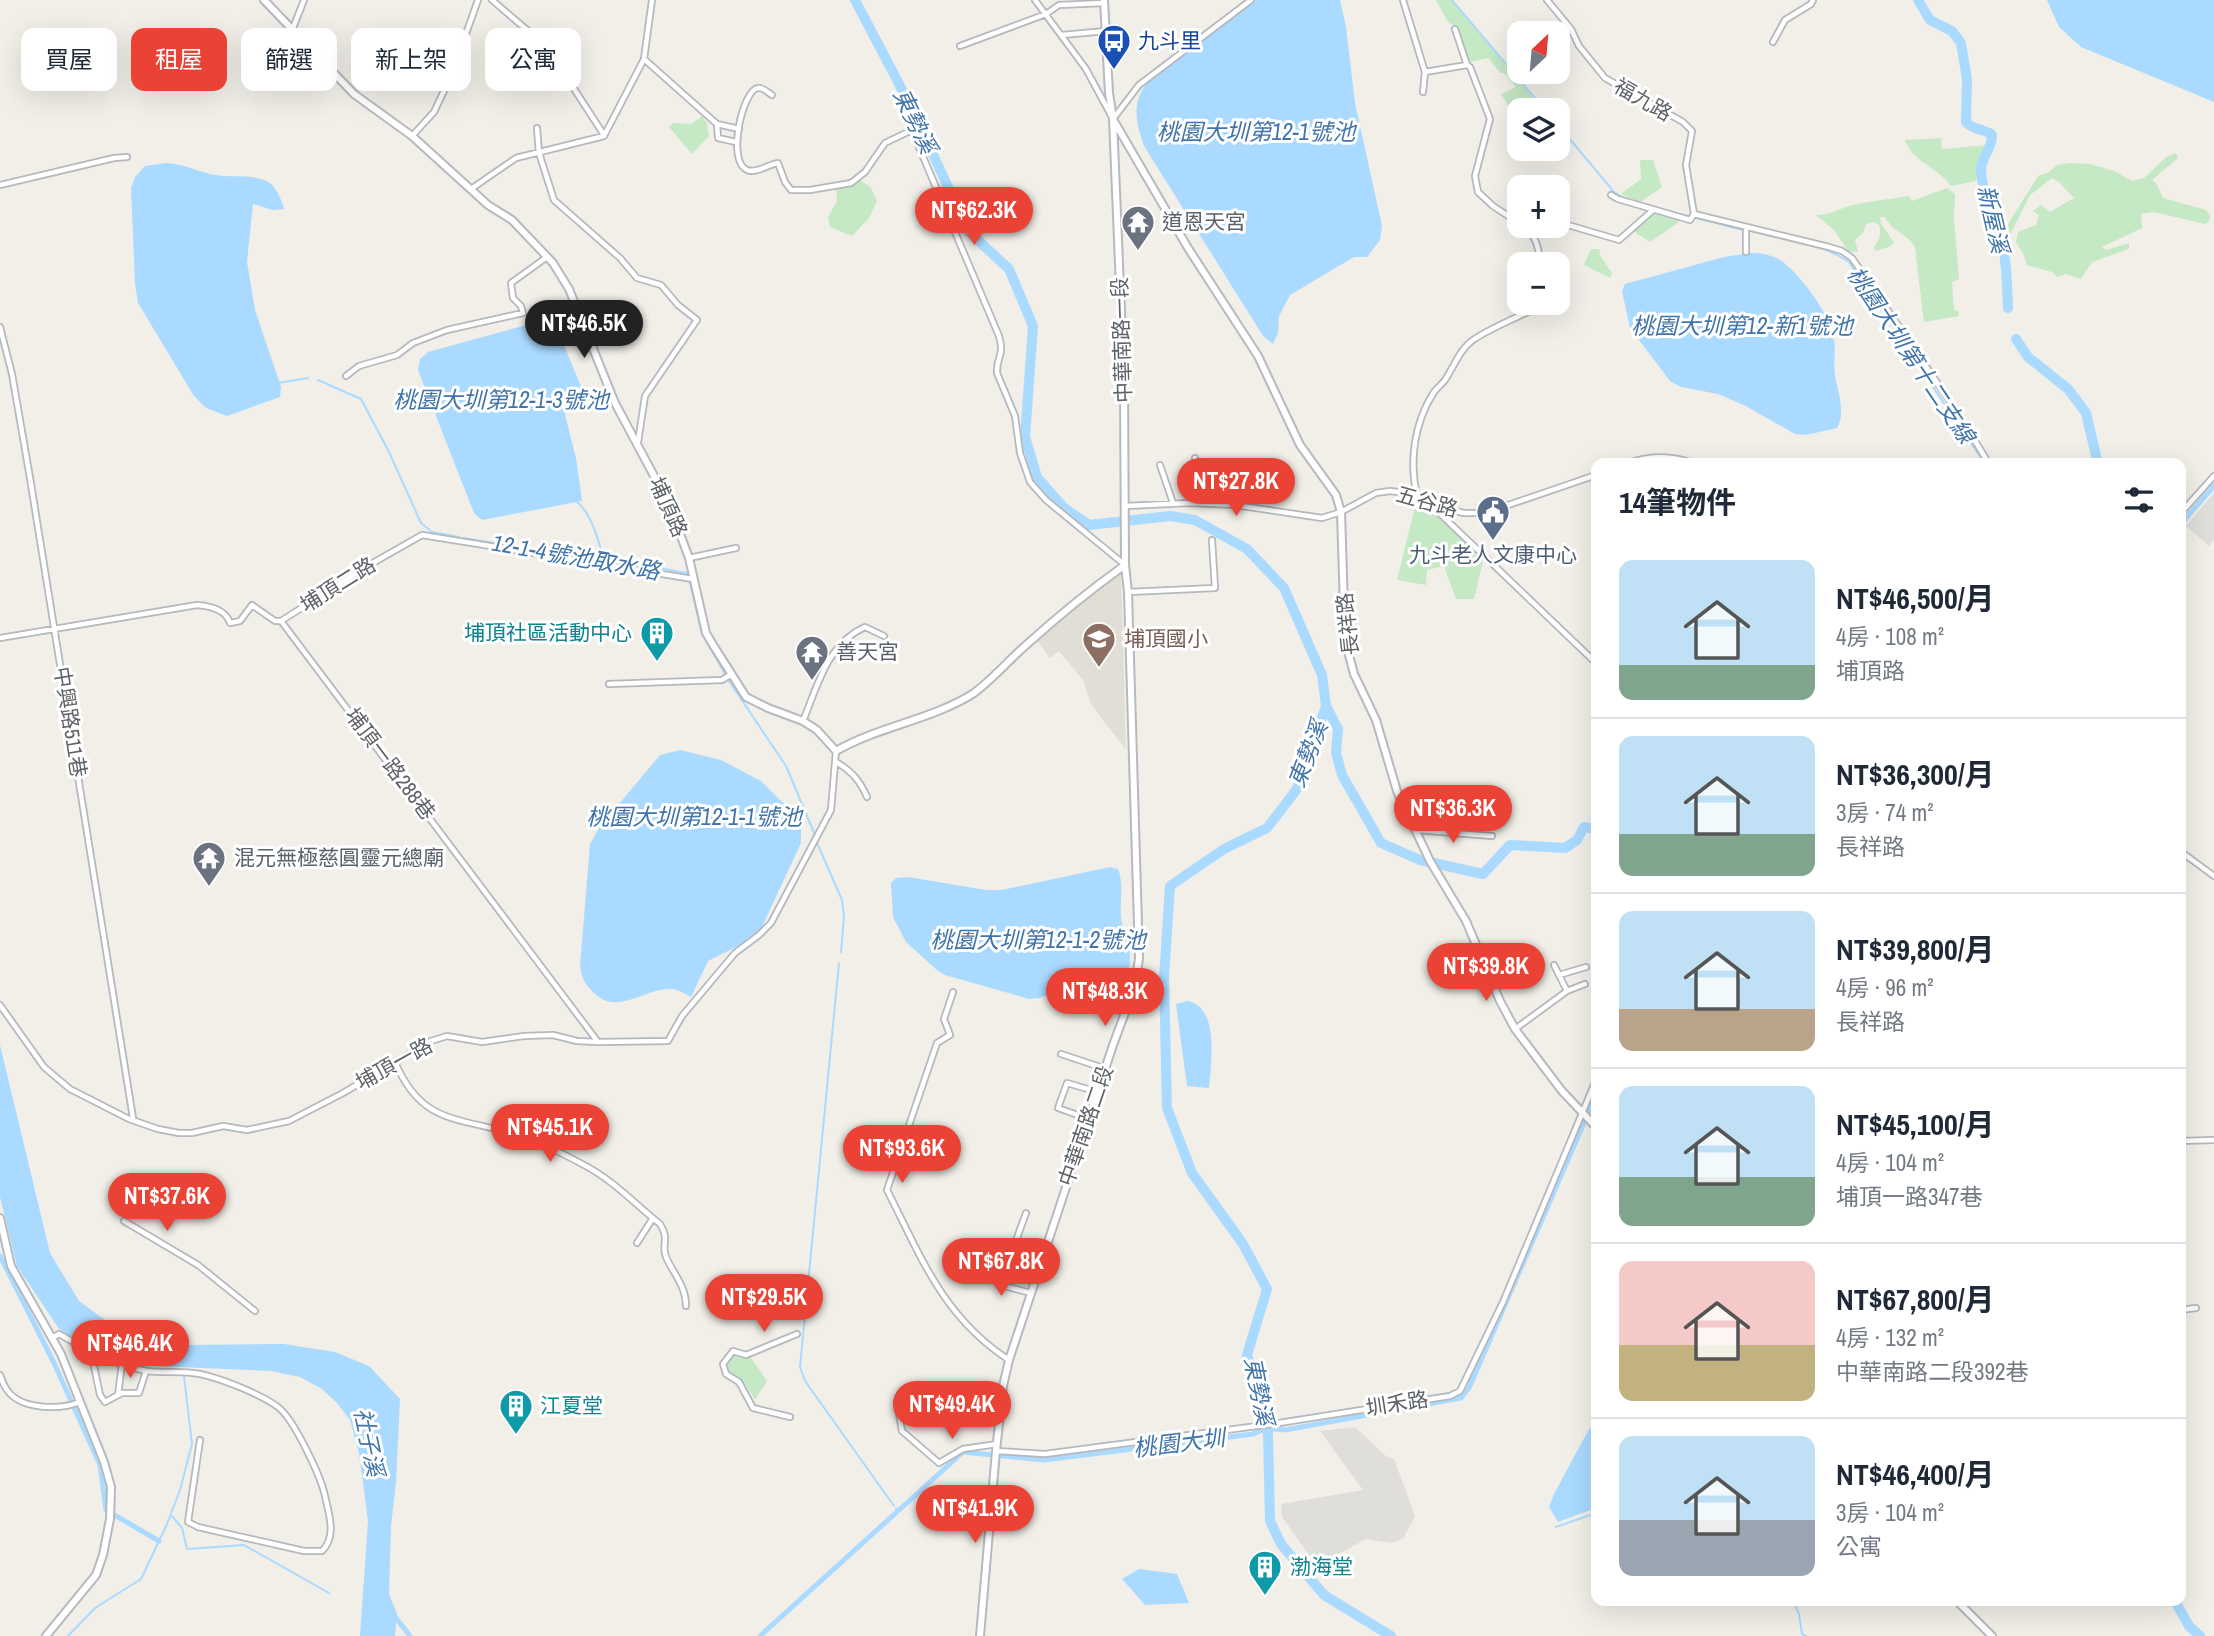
<!DOCTYPE html>
<html lang="zh-TW">
<meta charset="utf-8">
<style>
body{margin:0;font-family:"Archivo Narrow","Noto Sans TC",sans-serif;background:#f6f6f7;color:#1f2937;height:100vh;display:flex;flex-direction:column;font-size:26px;white-space:nowrap}
*{box-sizing:border-box;margin:0}
p{font-size:23px;color:#747a83}
.icon{flex:none;width:38px;height:38px;fill:none;stroke:currentColor;stroke-width:2;stroke-linecap:round;stroke-linejoin:round}
.map{position:relative;flex:1;overflow:hidden}
.details{position:absolute;left:1591px;top:458px;width:595px;height:1148px;display:flex;flex-direction:column;background:#fff;border-radius:14px;box-shadow:0 7px 28px #0002}
.details>*{flex:none}
.top-card{position:absolute;left:21px;top:28px;width:665px;height:63px;display:flex;gap:14px}
.needle{width:46px;rotate:26deg}
.tools{position:absolute;left:1507px;top:21px;display:grid;gap:14px}
.tools a{display:grid;place-items:center;width:63px;height:63px;border-radius:14px;background:#fff;box-shadow:0 7px 28px #0002;font-size:35px}
.price{position:absolute;translate:-50% -60px;padding:0 16px;border-radius:24px;background:#ea4335;color:#fff;font-size:23px;line-height:46px;filter:drop-shadow(0 2px 4px #0008)}
.price::after{content:'';position:absolute;left:50%;top:42px;width:21px;height:16px;margin-left:-10px;background:inherit;clip-path:polygon(0 0,100% 0,50% 100%)}
.price.selected{background:#222;color:#fff}
ul{padding:0;list-style:none}
li{display:flex;align-items:center;gap:21px;height:175px;padding:0 28px}
li+li{border-top:2px solid #e0e1e3}
li span{display:grid;place-items:center;flex:none;width:196px;height:140px;border-radius:14px;color:#555}
li>.icon{margin-inline-start:auto}
span .icon{width:84px;height:84px;fill:#fffc;stroke-width:1}
li b{font-size:30px}
h2{display:flex;justify-content:space-between;align-items:center;height:84px;padding:0 28px;font-size:30px}
.tag{padding:0 24px;border-radius:14px;background:#fff;box-shadow:0 7px 28px #0002;font-size:24px;line-height:63px}
.tag.selected{background:#ea4335;color:#fff}
.map>svg:first-child{display:block}
.industrial{fill:#e0deda}
.education{fill:#e1ded6}
.green{fill:#c5e8c5}
.water{fill:#aadaff}
.lines{fill:none;stroke-linecap:round;stroke-linejoin:round}
.stream{stroke:#aadaff;stroke-width:2}
.canal{stroke:#aadaff;stroke-width:5}
.river{stroke:#aadaff;stroke-width:10}
.street-casing{stroke:#b5b8bc;stroke-width:8}
.secondary-casing{stroke:#b6babf;stroke-width:10}
.street{stroke:#fff;stroke-width:4.5}
.secondary{stroke:#fff;stroke-width:6}
.labels{text-anchor:middle;stroke-width:6;stroke-linejoin:round;paint-order:stroke}
.transit-label{font-size:21px;fill:#164399;stroke:#fff;text-anchor:start}
.street-label{font-size:21px;fill:#5f6368;stroke:#fff}
.worship-label{font-size:21px;fill:#5b616d;stroke:#fff;text-anchor:start}
.service-label{font-size:21px;fill:#4e5e75;stroke:#fff}
.culture-label{font-size:21px;fill:#0d838f;stroke:#fff;text-anchor:start}
.education-label{font-size:21px;fill:#785e54;stroke:#fff;text-anchor:start}
.water-label{font-size:23px;font-style:italic;fill:#4174aa;stroke:#fff}
</style>
<div class="map">
<svg width="2214" height="1636" viewBox="0 0 2214 1636">
<rect width="100%" height="100%" fill="#f1efe8"/>
<path class="industrial" d="M2214 493V540L2209 546 2186 526Z
M1355 1427 1387 1457 1394 1459 1415 1516 1403 1539 1391 1543 1366 1539 1335 1556 1311 1558 1282 1517 1281 1504 1363 1490 1320 1431Z"/>
<path class="education" d="M1121 571 1123 638 1126 750 1091 704 1083 680 1059 651 1050 658 1037 640Z"/>
<path class="green" d="M1436 0H1452L1534 98 1509 107 1501 94 1516 87 1504 73H1501L1488 58 1470 62 1468 60 1454 26 1448 22Z
M702 116 707 123 709 136 692 154 669 127 673 123 691 124Z
M1941 138 1942 149 1988 145 1979 159 1976 181 1951 186C1938 167 1913 163 1905 140Z
M2176 153 2178 158 2152 180 2156 183 2163 198 2206 210 2210 216 2209 221 2205 224 2154 212 2141 214 2142 228 2102 247 2106 250 2129 243V249L2092 262 2081 279 2065 274 2057 277 2052 272 2027 265 2023 253 2016 242 2018 232 2036 225 2039 215 2033 211 2041 205 2050 212 2074 198 2059 182 2052 178 2030 195 2006 243 2003 232 2038 176 2049 172 2057 165 2069 163 2090 164 2114 171 2132 181 2144 178 2166 157Z
M1640 160H1653L1662 187 1640 202 1621 194 1641 179Z
M858 178 871 188 877 201 869 218 852 236 830 227 828 217 837 201 836 186Z
M1947 188 1955 194 1954 218 1959 279 1952 282 1954 310 1958 311 1959 316 1924 322 1915 247C1907 234 1892 231 1885 217H1880L1881 223 1894 243 1889 247 1875 251 1874 247C1879 239 1882 235 1879 225L1873 222 1866 224 1863 233 1855 240 1858 252 1848 251 1834 230 1816 215C1829 216 1840 208 1853 205 1871 201 1891 199 1909 196L1912 201Z
M1649 213 1678 219 1679 222 1650 242 1630 229Z
M1591 249H1599L1601 257 1612 273 1610 278 1584 265Z
M1417 499 1432 510 1484 557 1474 599H1456L1444 566 1427 570 1426 585 1397 580Z
M736 1354 749 1355 767 1381 755 1400 746 1385 729 1372 727 1367 728 1361Z"/>
<path class="water" d="M1256 0H1340L1346 27 1355 103 1382 226 1380 240 1367 257H1354L1290 295 1279 316 1278 333 1273 344 1263 336 1144 146C1136 123 1131 103 1147 83Z
M2047 0H2214V102L2081 47 2059 27Z
M166 163C186 164 198 172 215 175 231 178 257 173 271 184 277 189 282 201 284 209L273 210 253 204 247 262 255 310 281 387 280 397 227 416 206 408 194 396 138 303 135 284 131 188 135 177 145 166Z
M1749 253C1760 253 1770 254 1780 260 1799 272 1831 316 1834 338 1836 351 1833 363 1835 376 1838 392 1846 413 1837 428L1806 435 1795 434 1746 406 1718 394 1681 387 1670 381 1630 328 1622 291 1625 284 1724 257Z
M544 320 551 322 557 328 582 389 573 404 566 408 565 415 576 458 582 501 482 520 474 513 418 370 420 359 428 352Z
M680 750 721 760 761 781 789 809 801 827V843L760 931 738 946 708 961 691 997C685 994 678 989 671 989 643 988 616 1018 592 991 584 983 582 978 580 966L590 844 599 828 660 755Z
M1110 867 1118 869C1125 887 1118 906 1122 924 1126 941 1134 954 1128 972L1039 998 1029 999 945 975 938 971 906 942 893 917 891 883 896 878 908 877 986 890H1002Z
M1187 1001C1220 1006 1211 1065 1209 1088L1187 1086 1176 1004Z
M0 1045 50 1253 79 1301 124 1334 185 1345 284 1344 335 1352 369 1366 400 1399 396 1482 391 1526 389 1594 397 1614 395 1636H360L368 1521 359 1453 350 1420 337 1403 322 1389 300 1377 271 1371 130 1365 91 1349 59 1329 17 1266 0 1197Z
M1596 1425V1508L1558 1522 1549 1507 1554 1494 1589 1429Z
M1139 1569 1177 1574 1189 1603 1145 1605 1122 1579Z"/>
<g class="lines">
<path class="stream" d="M1452 0 1545 110
M1558 125 1614 192 1625 199
M1653 207 1743 230
M1751 231C1783 239 1822 243 1849 262L1985 464
M318 380 361 399 389 452 421 523 432 532 459 537
M278 383 308 378
M576 501C591 512 599 541 603 558L687 573 688 575
M464 538 688 576
M690 583 702 634 725 674
M729 681 786 766 815 835
M818 845 842 900 844 917 841 952
M839 963 800 1367 805 1381 894 1506
M896 1509 898 1510
M172 1516 182 1528 187 1549 244 1545 329 1593
M1556 1527 1596 1513
M1793 1601 1799 1614 1802 1634 1806 1636
M68 1636 95 1608 141 1579 167 1524 180 1490 192 1444 184 1376"/>
<path class="canal" d="M2180 525 2214 486
M0 1256 54 1363 100 1465 106 1510 159 1541
M393 1614 410 1636
M760 1636 963 1452 1044 1460 1253 1434C1264 1428 1274 1428 1285 1430L1461 1398 1469 1388 1596 1095"/>
<path class="river" d="M855 0 909 103 969 232 1009 269 1033 326 1025 437 1037 477 1064 508 1089 525 1170 516 1195 520 1247 549 1284 588 1322 675 1326 706 1297 789 1267 828 1224 849 1170 886 1164 978 1167 1108 1192 1173 1243 1244 1267 1289 1247 1355 1265 1417 1268 1434 1270 1521 1281 1544 1324 1595 1391 1636
M1918 0 1930 20 1952 31 1961 43 1967 79 1966 122C1973 131 1985 128 1992 135 1992 150 1981 157 1981 170 1981 191 1994 208 1999 227 2006 252 2007 281 2008 308
M2016 339 2028 357 2068 389 2086 413 2098 464
M1326 706 1338 729 1336 753 1342 775 1381 843 1420 860 1483 874 1510 845 1565 848 1577 840 1584 827 1596 829
M2175 1601 2189 1626 2200 1636"/>
<defs>
<path id="street" d="M492 0 547 47 604 135
M1035 0 1086 69 1113 119 1139 85 1251 0
M1403 0 1425 72 1423 92
M1547 0 1571 29 1579 46 1605 78 1683 122 1692 131 1686 165 1694 214
M293 28 304 0
M1455 29 1467 65 1470 67 1490 119 1475 176 1478 192 1493 206 1519 223
M1062 35 1106 31
M1773 42 1785 20 1811 4 1813 0
M960 46 1046 14 1059 5 1104 3
M644 59 717 124 739 129
M1425 72 1467 65
M772 95C768 93 763 87 758 88 743 89 726 161 747 170 756 174 769 164 778 163L785 182 791 190H810L851 183 865 172 885 143 910 131 913 133 999 336C1005 357 996 356 997 373L1015 416 1020 453 1030 482 1046 500 1125 565
M717 124 718 138 736 142
M537 128 539 153 554 200 620 258 637 278 661 285 678 305 697 320 645 396 638 442
M412 136 434 112 451 76 478 0
M0 185 114 158 127 157
M471 189 516 158 604 136 644 59 652 0
M1611 195 1618 199 1690 220 1694 214
M1694 214 1829 247 1842 251 1852 258 1960 416 1989 464
M1558 222 1619 240 1653 210
M1523 226C1537 236 1538 248 1541 264
M1532 232 1536 226
M1746 252V227
M0 327 12 374 30 478 133 1118
M346 376 359 366 397 355 413 343 447 330 523 313 521 306 513 298 511 283 547 257
M1195 458 1216 504
M1626 464C1648 455 1673 455 1695 464
M1857 464 1881 463
M1160 465 1173 503
M1417 496C1409 461 1414 423 1434 392 1437 388 1442 384 1445 380 1454 367 1459 350 1473 340 1495 325 1522 316 1546 303
M1125 506 1190 503 1235 505 1322 518 1341 512 1376 493 1390 491 1406 493 1446 509 1464 513H1485L1596 475
M1432 506 1596 663
M2180 514 2214 476
M689 558 736 548
M1128 592 1215 588 1212 540
M281 621 598 1042
M0 638 197 605C210 606 226 610 230 623L240 621 252 605 275 621H281L364 568 422 535 693 579
M609 684 722 680 730 675
M803 721C818 685 827 644 865 627L884 636
M836 762C852 771 860 781 867 797
M1416 830 1492 836
M2180 851 2214 876
M1554 965 1567 991
M1559 975 1586 967
M953 992 944 1019 950 1035 937 1043 887 1190C921 1257 943 1317 1009 1360
M0 1005 44 1067 70 1089 129 1119 158 1129 179 1133H192L223 1126 247 1130 289 1121 343 1093 431 1041 447 1036 482 1042 524 1036 553 1035 577 1041 598 1042 668 1041 682 1016 735 953 759 935 771 923 831 810 836 751
M1515 1029 1567 991 1585 984
M1061 1054 1106 1069
M395 1062C421 1123 455 1117 511 1133 535 1140 562 1153 584 1165 613 1180 635 1204 660 1224 670 1239 661 1245 666 1257 674 1275 686 1286 686 1306
M1089 1119 1058 1108 1067 1083 1098 1092
M2180 1141 2214 1140
M1026 1213 1001 1282 1004 1286 1031 1293
M124 1221 198 1265 255 1311
M637 1243 653 1218
M2180 1310 2196 1308
M52 1338 59 1334C86 1349 116 1366 147 1371 164 1373 183 1371 200 1374 223 1379 260 1394 278 1407 294 1419 321 1477 325 1496 329 1515 337 1536 322 1551H304L198 1527 188 1522 200 1440
M91 1352 100 1395 105 1402 122 1393H139L146 1371
M0 1375C2 1380 4 1386 7 1390 21 1410 60 1410 80 1402
M118 1395 122 1364
M919 1415 910 1397H900L897 1402 902 1431 939 1463 963 1449 997 1444
M790 1417 753 1408 739 1382 726 1374 723 1364 733 1351 746 1355 797 1334
M996 1451 1045 1454 1279 1423 1450 1396 1460 1391 1503 1302 1596 1080"/>
<path id="secondary" d="M264 0 354 94 412 136 488 205 512 220 553 263 569 289 615 403 669 504 689 558 706 633 715 648 746 697 768 708 803 721 817 730 836 751C879 726 932 720 974 693 993 679 1008 661 1025 646 1057 617 1090 590 1125 565
M1114 121 1188 248 1258 356 1300 445 1336 495 1341 512 1345 640 1354 674 1376 720 1397 791 1430 861 1466 921 1500 1001 1515 1029 1562 1091 1596 1127
M0 1218 11 1266 61 1354 104 1462 111 1487 110 1519 103 1555 96 1575 46 1636
M1957 1601 1992 1636
M980 1636 996 1451 1003 1386 1009 1360 1113 1045 1135 986 1139 958 1128 592 1125 565 1124 384 1113 119 1109 93 1104 0"/>
</defs>
<use href="#street" class="street-casing"/>
<use href="#secondary" class="secondary-casing"/>
<use href="#street" class="street"/>
<use href="#secondary" class="secondary"/>
</g>
<defs>
<symbol id="bus-pin" viewBox="-11 -11 22 30"><path d="M0 17L-7.5 6A9.5 9.5 0 1 1 7.5 6Z" fill="#1a4fb4" stroke="#fff"/><path d="M-5-6H5V4H4V6H2V4H-2V6H-4V4H-5ZM-3.5-4V0h7V-4ZM-3.5 1.2v1.5H-2V1.2ZM2 1.2v1.5H3.5V1.2Z" fill="#fff"/></symbol>
<symbol id="temple-pin" viewBox="-11 -11 22 30"><path d="M0 17L-7.5 6A9.5 9.5 0 1 1 7.5 6Z" fill="#6b7280" stroke="#fff"/><path d="M0-6L5-2H3V0L6.5 2.5H4V6H1.5V3h-3V6H-4V2.5H-6.5L-3 0V-2H-5Z" fill="#fff"/></symbol>
<symbol id="civic-pin" viewBox="-11 -11 22 30"><path d="M0 17L-7.5 6A9.5 9.5 0 1 1 7.5 6Z" fill="#5c6f8a" stroke="#fff"/><path d="M-.6-6.5H3V-4.5H.6V-3L4-1V1h2V6H-6V1h2V-1L-.6-3ZM-1.2 2.5V6h2.4V2.5Z" fill="#fff"/></symbol>
<symbol id="building-pin" viewBox="-11 -11 22 30"><path d="M0 17L-7.5 6A9.5 9.5 0 1 1 7.5 6Z" fill="#0f9aa8" stroke="#fff"/><path d="M-4-6H4V6H1V3H-1V6H-4ZM-2.5-4.3h1.7v1.8h-1.7ZM.8-4.3h1.7v1.8H.8ZM-2.5-1h1.7V.8h-1.7ZM.8-1h1.7V.8H.8Z" fill="#fff"/></symbol>
<symbol id="school-pin" viewBox="-11 -11 22 30"><path d="M0 17L-7.5 6A9.5 9.5 0 1 1 7.5 6Z" fill="#8d6e63" stroke="#fff"/><path d="M0-5L7-2L0 1L-7-2ZM-4 1L0 2.5L4 1V4Q0 6-4 4Z" fill="#fff"/></symbol>
</defs>
<g fill-rule="evenodd">
<use href="#bus-pin" x="1095" y="22" width="38" height="52"/>
<use href="#temple-pin" x="1119" y="203" width="38" height="52"/>
<use href="#civic-pin" x="1474" y="493" width="38" height="52"/>
<use href="#building-pin" x="638" y="614" width="38" height="52"/>
<use href="#school-pin" x="1080" y="620" width="38" height="52"/>
<use href="#temple-pin" x="793" y="633" width="38" height="52"/>
<use href="#temple-pin" x="190" y="839" width="38" height="52"/>
<use href="#building-pin" x="497" y="1387" width="38" height="52"/>
<use href="#building-pin" x="1246" y="1548" width="38" height="52"/>
</g>
<g class="labels">
<g class="transit-label">
<text x="1138" y="48">九斗里</text>
</g>
<g class="street-label">
<text transform="translate(1643 100) rotate(30)" y="7">福九路</text>
<text transform="translate(1122 340) rotate(-92)" y="7">中華南路一段</text>
<text transform="translate(1427 502) rotate(15)" y="7">五谷路</text>
<text transform="translate(668 507) rotate(66)" y="7">埔頂路</text>
<text transform="translate(338 585) rotate(-32)" y="7">埔頂二路</text>
<text transform="translate(1348 624) rotate(-96)" y="7">長祥路</text>
<text transform="translate(70 722) rotate(81)" y="7">中興路511巷</text>
<text transform="translate(390 764) rotate(53)" y="7">埔頂一路288巷</text>
<text transform="translate(394 1064) rotate(-29)" y="7">埔頂一路</text>
<text transform="translate(1086 1126) rotate(-71)" y="7">中華南路二段</text>
<text transform="translate(1397 1404) rotate(-9)" y="7">圳禾路</text>
</g>
<g class="worship-label">
<text x="1162" y="229">道恩天宮</text>
<text x="836" y="659">善天宮</text>
<text x="234" y="865">混元無極慈圓靈元總廟</text>
</g>
<g class="service-label">
<text x="1493" y="562">九斗老人文康中心</text>
</g>
<g class="culture-label">
<text x="632" y="640" text-anchor="end">埔頂社區活動中心</text>
<text x="540" y="1413">江夏堂</text>
<text x="1290" y="1574">渤海堂</text>
</g>
<g class="education-label">
<text x="1124" y="646">埔頂國小</text>
</g>
<g class="water-label">
<text transform="translate(915 121) rotate(64)" y="8">東勢溪</text>
<text x="1256" y="140">桃園大圳第12-1號池</text>
<text transform="translate(1993 219) rotate(77)" y="8">新屋溪</text>
<text x="1742" y="334">桃園大圳第12-新1號池</text>
<text transform="translate(1911 355) rotate(56)" y="8">桃園大圳第十二支線</text>
<text x="501" y="408">桃園大圳第12-1-3號池</text>
<text transform="translate(576 557) rotate(10)" y="8">12-1-4號池取水路</text>
<text transform="translate(1308 754) rotate(-69)" y="8">東勢溪</text>
<text x="694" y="825">桃園大圳第12-1-1號池</text>
<text x="1038" y="948">桃園大圳第12-1-2號池</text>
<text transform="translate(1259 1391) rotate(79)" y="8">東勢溪</text>
<text transform="translate(369 1442) rotate(78)" y="8">社子溪</text>
<text transform="translate(1179 1443) rotate(-7)" y="8">桃園大圳</text>
</g>
</g>
</svg>
<div class="tools">
<a><svg class="needle" viewBox="-14 -14 28 28"><path d="M0-13l5 13h-10z" fill="#e53935"/><path d="M0 13l5-13h-10z" fill="#747a83"/></svg></a>
<a><svg class="icon" aria-label="layers" viewBox="0 0 24 24"><path d="M12 4l9 5-9 5-9-5zM3 14l9 5 9-5"/></svg></a>
<a>+</a>
<a>−</a>
</div>
<b class="price" style="left:974px;top:247px">NT$62.3K</b>
<b class="price selected" style="left:584px;top:360px">NT$46.5K</b>
<b class="price" style="left:1236px;top:518px">NT$27.8K</b>
<b class="price" style="left:1453px;top:845px">NT$36.3K</b>
<b class="price" style="left:1486px;top:1003px">NT$39.8K</b>
<b class="price" style="left:1105px;top:1028px">NT$48.3K</b>
<b class="price" style="left:550px;top:1164px">NT$45.1K</b>
<b class="price" style="left:902px;top:1185px">NT$93.6K</b>
<b class="price" style="left:167px;top:1233px">NT$37.6K</b>
<b class="price" style="left:1001px;top:1298px">NT$67.8K</b>
<b class="price" style="left:764px;top:1334px">NT$29.5K</b>
<b class="price" style="left:130px;top:1380px">NT$46.4K</b>
<b class="price" style="left:952px;top:1441px">NT$49.4K</b>
<b class="price" style="left:975px;top:1545px">NT$41.9K</b>
<div class="top-card">
<a class="tag">買屋</a>
<a class="tag selected">租屋</a>
<a class="tag">篩選</a>
<a class="tag">新上架</a>
<a class="tag">公寓</a>
</div>
<section class="details">
<h2>14筆物件<svg class="icon" aria-label="filters" viewBox="0 0 24 24"><path d="M4 7h16M4 17h16"/><circle cx="9" cy="7" r="2"/><circle cx="15" cy="17" r="2"/></svg></h2>
<ul>
<li><span style="background:linear-gradient(#bfe0f5 75%,#7fa58c 0)"><svg class="icon" aria-label="home" viewBox="0 0 24 24"><path d="M3 11l9-7 9 7M6 9v11h12V9"/></svg></span><div><b>NT$46,500/月</b><p>4房 · 108 m²</p><p>埔頂路</p></div></li>
<li><span style="background:linear-gradient(#bfe0f5 70%,#7fa58c 0)"><svg class="icon" aria-label="home" viewBox="0 0 24 24"><path d="M3 11l9-7 9 7M6 9v11h12V9"/></svg></span><div><b>NT$36,300/月</b><p>3房 · 74 m²</p><p>長祥路</p></div></li>
<li><span style="background:linear-gradient(#bfe0f5 70%,#b9a48a 0)"><svg class="icon" aria-label="home" viewBox="0 0 24 24"><path d="M3 11l9-7 9 7M6 9v11h12V9"/></svg></span><div><b>NT$39,800/月</b><p>4房 · 96 m²</p><p>長祥路</p></div></li>
<li><span style="background:linear-gradient(#bfe0f5 65%,#7fa58c 0)"><svg class="icon" aria-label="home" viewBox="0 0 24 24"><path d="M3 11l9-7 9 7M6 9v11h12V9"/></svg></span><div><b>NT$45,100/月</b><p>4房 · 104 m²</p><p>埔頂一路347巷</p></div></li>
<li><span style="background:linear-gradient(#f6c9c9 60%,#c2b280 0)"><svg class="icon" aria-label="home" viewBox="0 0 24 24"><path d="M3 11l9-7 9 7M6 9v11h12V9"/></svg></span><div><b>NT$67,800/月</b><p>4房 · 132 m²</p><p>中華南路二段392巷</p></div></li>
<li><span style="background:linear-gradient(#bfe0f5 60%,#9aa5b1 0)"><svg class="icon" aria-label="home" viewBox="0 0 24 24"><path d="M3 11l9-7 9 7M6 9v11h12V9"/></svg></span><div><b>NT$46,400/月</b><p>3房 · 104 m²</p><p>公寓</p></div></li>
</ul>
</section>
</div>
